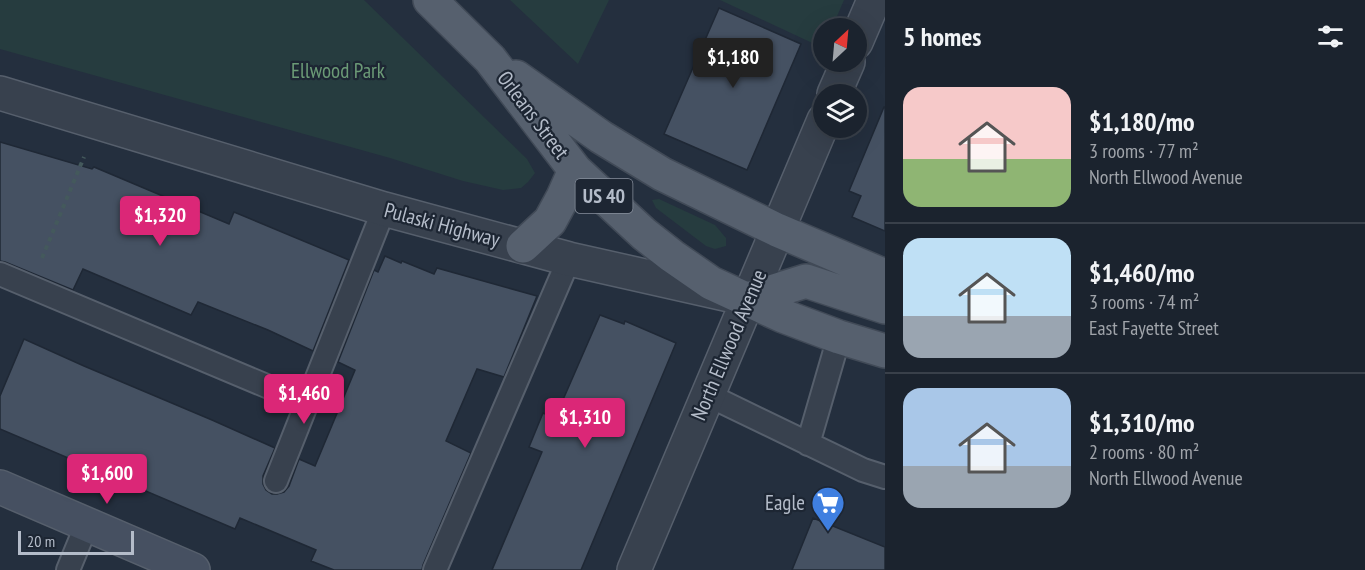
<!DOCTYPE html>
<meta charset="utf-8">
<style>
body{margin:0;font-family:"PT Sans Narrow",sans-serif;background:#282f3a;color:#f1f3f6;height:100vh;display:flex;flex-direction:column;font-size:22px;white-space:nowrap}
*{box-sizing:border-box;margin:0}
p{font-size:20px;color:#a0a4aa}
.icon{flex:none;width:33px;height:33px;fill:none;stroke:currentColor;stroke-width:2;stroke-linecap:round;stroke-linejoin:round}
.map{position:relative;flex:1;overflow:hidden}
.drawer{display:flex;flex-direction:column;background:#1b232e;width:480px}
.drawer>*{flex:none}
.needle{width:39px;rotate:26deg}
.controls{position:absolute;left:813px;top:18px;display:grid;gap:12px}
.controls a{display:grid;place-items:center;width:54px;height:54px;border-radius:50%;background:#1b232e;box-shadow:0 6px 24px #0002,0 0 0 2px #39404a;font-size:30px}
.scale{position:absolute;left:18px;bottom:15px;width:116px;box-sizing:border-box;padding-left:6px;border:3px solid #b4bcc9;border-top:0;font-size:16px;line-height:21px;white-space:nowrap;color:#b4bcc9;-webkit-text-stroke:4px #1d2633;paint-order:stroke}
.price{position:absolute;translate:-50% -51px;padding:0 14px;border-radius:6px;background:#db2777;color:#fff;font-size:20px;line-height:39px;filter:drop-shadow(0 2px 3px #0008)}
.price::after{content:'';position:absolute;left:50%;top:36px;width:18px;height:14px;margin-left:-9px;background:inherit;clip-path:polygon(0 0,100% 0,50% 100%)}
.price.current{background:#222;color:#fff}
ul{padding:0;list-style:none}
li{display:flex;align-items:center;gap:18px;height:150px;padding:0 18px}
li+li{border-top:2px solid #39404a}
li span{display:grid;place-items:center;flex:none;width:168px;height:120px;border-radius:18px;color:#555}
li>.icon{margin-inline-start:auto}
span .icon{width:72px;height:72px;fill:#fffc;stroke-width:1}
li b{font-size:26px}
h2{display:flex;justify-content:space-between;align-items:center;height:72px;padding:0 18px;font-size:26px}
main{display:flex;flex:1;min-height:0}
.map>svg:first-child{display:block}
.green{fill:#263c3f}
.building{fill:#455162;stroke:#1f2835;stroke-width:1.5}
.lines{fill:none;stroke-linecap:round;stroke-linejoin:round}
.lane-casing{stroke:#565f6c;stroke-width:26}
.street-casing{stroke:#565f6c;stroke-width:36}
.secondary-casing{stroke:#565f6c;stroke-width:36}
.primary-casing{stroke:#414a57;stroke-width:36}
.path{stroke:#44595c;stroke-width:4;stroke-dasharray:4.5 4.5;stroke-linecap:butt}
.lane{stroke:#38414e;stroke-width:22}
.street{stroke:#38414e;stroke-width:33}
.secondary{stroke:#465061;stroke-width:33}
.primary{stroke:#56606e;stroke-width:33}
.labels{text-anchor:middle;stroke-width:4.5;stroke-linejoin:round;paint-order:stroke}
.shield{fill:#1d2633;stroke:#878f9c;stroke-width:1.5}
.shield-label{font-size:20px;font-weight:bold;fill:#b4bcc9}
.park-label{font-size:21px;fill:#6b9a76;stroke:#1d2633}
.street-label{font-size:21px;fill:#b4bcc9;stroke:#1d2633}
.poi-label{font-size:21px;fill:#b4bcc9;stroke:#1d2633;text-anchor:end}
</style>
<main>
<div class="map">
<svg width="885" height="570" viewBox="0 0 885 570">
<rect width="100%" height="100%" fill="#242f3e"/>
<path class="green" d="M0 0H364L527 159 535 173 528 182 521 188 503 190 463 181 390 158 0 49Z
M510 0H609L578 64Z
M720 0H844L832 28H824L823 48Z
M659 199 715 225 726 238V246L715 249 706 246 656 208 652 200Z"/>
<path class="building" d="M719 8 801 44 747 170 664 134Z
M884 107H885V231L852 217 861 196 849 191Z
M0 142 92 169 94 167 229 224 234 212 349 260 313 351 268 330 198 302 191 315 83 269 73 290 5 262 0 261Z
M385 256 401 263 402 261 434 274 437 268 537 296 504 377 477 369 446 441 471 453 423 565 422 570H334L311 561 316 550 240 518 235 529 0 429V396L24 339 84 366 212 420 275 448 263 476V484L266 490 272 494H277L284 492 289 486 299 459 315 466 355 370 338 362 374 270 378 272Z
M600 315 624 324 625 321 676 343 581 570H492L542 452 529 447 543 413 555 418Z
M813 518 885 547V570H792Z"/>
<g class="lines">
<defs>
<path id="lane" d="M0 274 307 403
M708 395 863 470 885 477
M808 444 839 337
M276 481 384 209
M68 570 87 524
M435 570 569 259"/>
<path id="street" d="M856 42 874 0
M0 93 384 209 569 259 729 295
M834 94 848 62
M634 570 824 120"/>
<path id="secondary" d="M0 487 193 570"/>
<path id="primary" d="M430 0 490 59 575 170 644 234 672 256 711 283 783 316 839 337 885 351
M516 77 601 137 662 174 777 230 885 276
M523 246 550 221 563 197 575 170
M748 299 806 281 885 307"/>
</defs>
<use href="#lane" class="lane-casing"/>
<use href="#street" class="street-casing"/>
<use href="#secondary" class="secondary-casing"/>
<use href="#primary" class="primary-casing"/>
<path class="path" d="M42 258 84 157"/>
<use href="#lane" class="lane"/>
<use href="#street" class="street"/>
<use href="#secondary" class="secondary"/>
<use href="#primary" class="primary"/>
</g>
<defs>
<symbol id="supermarket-pin" viewBox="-11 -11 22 30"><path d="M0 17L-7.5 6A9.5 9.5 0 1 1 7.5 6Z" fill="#3f7fe0" stroke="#1d2633"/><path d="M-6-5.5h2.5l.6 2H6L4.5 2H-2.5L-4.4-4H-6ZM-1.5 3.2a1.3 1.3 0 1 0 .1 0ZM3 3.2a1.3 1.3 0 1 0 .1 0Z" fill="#fff"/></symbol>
</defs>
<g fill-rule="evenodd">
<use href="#supermarket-pin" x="809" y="484" width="38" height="52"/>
</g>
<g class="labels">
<rect class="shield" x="575.5" y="179" width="57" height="34" rx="4.5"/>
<g class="shield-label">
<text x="604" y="203">US 40</text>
</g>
<g class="park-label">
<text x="338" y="78">Ellwood Park</text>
</g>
<g class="street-label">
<text transform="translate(533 115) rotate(53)" y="7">Orleans Street</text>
<text transform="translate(442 225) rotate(15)" y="7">Pulaski Highway</text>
<text transform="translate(729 345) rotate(-67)" y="7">North Ellwood Avenue</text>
</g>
<g class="poi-label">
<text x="805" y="510">Eagle</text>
</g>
</g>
</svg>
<div class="controls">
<a><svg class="needle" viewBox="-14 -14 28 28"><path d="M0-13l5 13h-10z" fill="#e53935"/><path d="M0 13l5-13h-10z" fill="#a0a4aa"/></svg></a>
<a><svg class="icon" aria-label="layers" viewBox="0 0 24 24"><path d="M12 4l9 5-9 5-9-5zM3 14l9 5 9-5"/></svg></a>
</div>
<div class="scale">20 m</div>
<b class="price current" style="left:733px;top:89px">$1,180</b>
<b class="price" style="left:160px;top:247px">$1,320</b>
<b class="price" style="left:304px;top:425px">$1,460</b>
<b class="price" style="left:585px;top:449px">$1,310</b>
<b class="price" style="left:107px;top:505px">$1,600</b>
</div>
<section class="drawer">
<h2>5 homes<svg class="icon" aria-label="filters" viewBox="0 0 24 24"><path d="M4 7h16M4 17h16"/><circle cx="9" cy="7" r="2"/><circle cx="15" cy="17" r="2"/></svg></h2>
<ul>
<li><span style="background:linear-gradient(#f6c9c9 60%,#8fb573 0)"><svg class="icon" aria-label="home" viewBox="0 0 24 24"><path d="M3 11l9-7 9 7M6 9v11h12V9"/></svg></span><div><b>$1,180/mo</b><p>3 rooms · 77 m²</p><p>North Ellwood Avenue</p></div></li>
<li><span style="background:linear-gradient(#bfe0f5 65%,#9aa5b1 0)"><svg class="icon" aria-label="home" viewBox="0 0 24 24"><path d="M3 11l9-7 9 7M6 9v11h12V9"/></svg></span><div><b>$1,460/mo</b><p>3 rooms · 74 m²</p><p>East Fayette Street</p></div></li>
<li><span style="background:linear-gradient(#a9c7e8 65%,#9aa5b1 0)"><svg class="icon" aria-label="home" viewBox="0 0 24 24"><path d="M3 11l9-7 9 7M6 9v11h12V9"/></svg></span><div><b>$1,310/mo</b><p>2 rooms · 80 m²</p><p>North Ellwood Avenue</p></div></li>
</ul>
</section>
</main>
